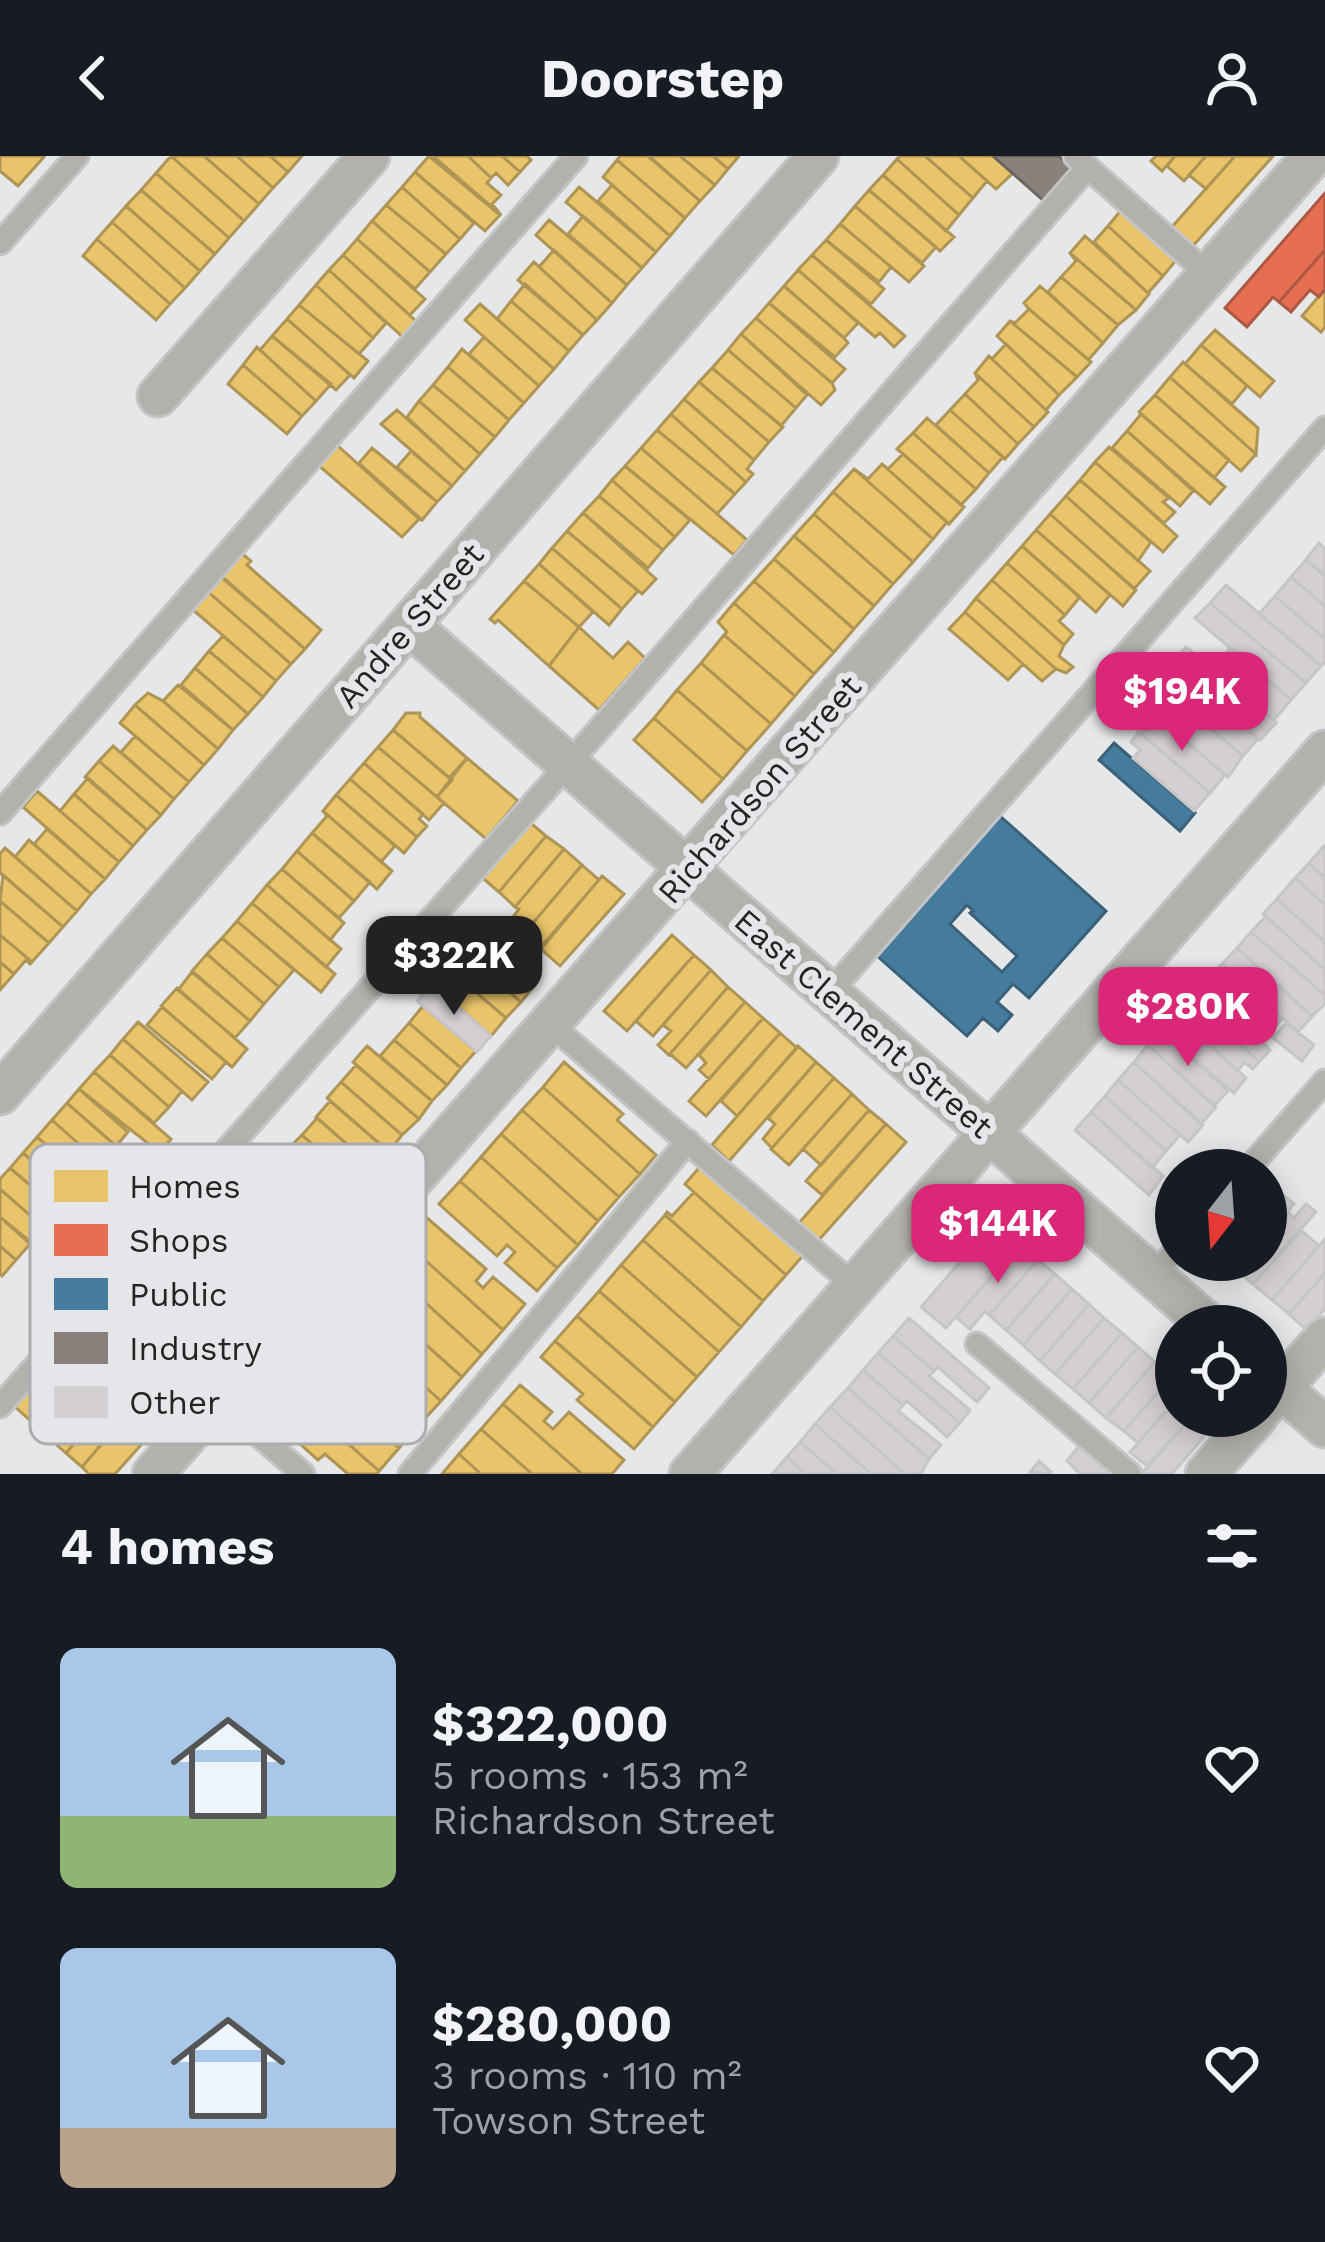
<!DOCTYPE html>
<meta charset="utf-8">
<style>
body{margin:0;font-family:"Work Sans",sans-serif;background:#20242c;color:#f1f3f6;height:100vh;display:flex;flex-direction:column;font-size:45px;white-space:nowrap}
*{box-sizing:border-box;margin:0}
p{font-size:39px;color:#9ea1a6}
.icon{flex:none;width:66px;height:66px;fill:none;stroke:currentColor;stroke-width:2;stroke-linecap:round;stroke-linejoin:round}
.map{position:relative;height:1318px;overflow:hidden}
.details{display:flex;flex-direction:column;background:#171b24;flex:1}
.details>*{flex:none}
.needle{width:78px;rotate:197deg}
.controls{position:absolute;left:1155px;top:993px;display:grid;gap:24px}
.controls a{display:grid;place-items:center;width:132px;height:132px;border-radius:50%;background:#171b24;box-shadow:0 6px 30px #0003;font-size:60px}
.price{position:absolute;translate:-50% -102px;padding:0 27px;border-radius:24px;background:#db2777;color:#fff;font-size:39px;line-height:78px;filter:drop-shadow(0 3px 6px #0008)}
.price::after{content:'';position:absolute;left:50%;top:72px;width:36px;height:27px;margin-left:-18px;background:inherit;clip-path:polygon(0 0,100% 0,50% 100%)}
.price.selected{background:#222;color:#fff}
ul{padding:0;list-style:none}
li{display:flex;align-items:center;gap:36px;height:300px;padding:0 60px}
li span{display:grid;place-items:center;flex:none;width:336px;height:240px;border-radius:18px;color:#555}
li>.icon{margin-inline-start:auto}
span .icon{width:144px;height:144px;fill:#fffc;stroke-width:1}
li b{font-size:51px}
h2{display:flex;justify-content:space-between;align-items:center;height:144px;padding:0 60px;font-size:51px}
header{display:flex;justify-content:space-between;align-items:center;height:156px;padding:0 60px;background:#171b24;font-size:54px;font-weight:700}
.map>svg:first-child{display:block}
.homes{fill:#e9c46a;stroke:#ae9455;stroke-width:3}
.shops{fill:#e76f51;stroke:#ac5844;stroke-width:3}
.public{fill:#457b9d;stroke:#3b6179;stroke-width:3;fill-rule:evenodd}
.industry{fill:#8a817c;stroke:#6b6562;stroke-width:3}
.building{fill:#d4cfd2;stroke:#c6c6c6;stroke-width:3}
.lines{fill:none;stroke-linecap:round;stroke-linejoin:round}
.service-casing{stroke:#c3c4c5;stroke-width:27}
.minor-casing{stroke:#c3c4c5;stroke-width:45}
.service{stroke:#b2b1ac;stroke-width:21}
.minor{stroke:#b2b1ac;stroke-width:39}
.labels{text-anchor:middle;stroke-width:12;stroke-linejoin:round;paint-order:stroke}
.street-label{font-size:33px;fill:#242425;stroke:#e5e6e9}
.key{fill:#e5e6e9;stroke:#abacae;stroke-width:3}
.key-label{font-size:33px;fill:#242425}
</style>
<header><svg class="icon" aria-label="back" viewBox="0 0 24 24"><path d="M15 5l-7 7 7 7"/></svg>Doorstep<svg class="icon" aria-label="person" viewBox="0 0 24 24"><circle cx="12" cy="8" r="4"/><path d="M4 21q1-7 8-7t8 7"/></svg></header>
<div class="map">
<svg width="1325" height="1318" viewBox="0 0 1325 1318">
<rect width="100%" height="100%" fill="#e6e7e8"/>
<path class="homes" d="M0 0H44V1L18 30 0 15Z
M171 0 244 65 229 82 156 17Z
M171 0H204L259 48 244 65Z
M204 0H237L273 32 259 48Z
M237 0H270L288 16 273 32Z
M270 0H302L288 16Z
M429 0 500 59 485 75 415 16Z
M433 0H468L491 22 487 27 501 39 492 48 501 59Z
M468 0H502L520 16 508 29 496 17 491 22Z
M502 0H527L531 4 520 16Z
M620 0H648L700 45 685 62 617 4Z
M649 0H680L715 29 700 45Z
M680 0H713L728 13 715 29Z
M713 0H739L728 13Z
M900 0H925L973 42 959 59 897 3Z
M925 0H959L987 25 973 42Z
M959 0H993L1013 17 996 33Z
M1156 0H1175L1162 15 1151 5Z
M1175 0H1206L1184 25 1167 10Z
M1206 0H1235L1206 33 1189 19Z
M1235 0H1273L1192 91 1170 73Z
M897 3 959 59 946 75 883 19Z
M617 4 685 62 670 80 603 21Z
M415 16 474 67 460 83 402 31Z
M156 17 229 82 215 98 141 34Z
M883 19 954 81 940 95 869 34Z
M612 29 670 80 656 96 598 45Z
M402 31 460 83 446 98 386 49Z
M579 31 656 96 642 112 566 46Z
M141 34 215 98 200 115 126 50Z
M869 34 936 91 922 107 855 50Z
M386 49 446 98 430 116 372 65Z
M126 50 200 115 185 132 112 66Z
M855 50 924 110 909 126 840 68Z
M1122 53 1178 102 1163 120 1108 70Z
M583 60 642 112 627 129 568 78Z
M549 64 627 129 612 147 536 79Z
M372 65 430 116 415 133 357 83Z
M112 66 185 132 170 148 97 83Z
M840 68 891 111 879 126 826 84Z
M1108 70 1163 120 1148 137 1094 86Z
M1085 80 1149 138 1136 154 1070 97Z
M97 83 170 148 156 164 83 100Z
M357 83 425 143 410 159 343 99Z
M826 84 884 133 871 148 812 99Z
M554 94 612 147 597 164 539 111Z
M1070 97 1136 154 1118 169 1061 121 1076 105Z
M343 99 418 167 405 183 329 114Z
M812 99 905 180 894 191 880 177 875 181 798 114Z
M534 106 597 164 583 179 518 124Z
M329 114 386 167 373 182 316 129Z
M798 114 858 167 844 182 784 130Z
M1061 121 1118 169 1103 187 1048 136Z
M525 128 583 179 569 195 511 145Z
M316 129 373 182 359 198 299 149Z
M784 130 844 182 848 187 835 201 769 147Z
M1040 130 1103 187 1089 203 1091 206 1029 153 1024 147Z
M1325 133V171L1321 176 1302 160Z
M511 145 569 195 554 213 497 163Z
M769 147 845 213 832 227 756 162Z
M480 148 554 213 539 230 465 164Z
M299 149 368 205 354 222 287 163Z
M1029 153 1091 206 1077 221 1010 165 1015 167Z
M756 162 832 227 835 234 821 249 741 178Z
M287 163 350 219 336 234 272 180Z
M1010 165 1077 221 1059 239 997 180Z
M1215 174 1274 225 1260 241 1201 189Z
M741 178 807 239 796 252 728 194Z
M272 180 331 228 316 245 260 194Z
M484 181 539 230 524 247 469 198Z
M1006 188 1059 239 1046 254 992 203Z
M1201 189 1247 230 1232 248 1185 208Z
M257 191 316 245 302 260 243 209Z
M462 193 524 247 509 264 448 211Z
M728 194 796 252 781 270 712 212Z
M989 200 1048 256 1034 271 975 217Z
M1183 206 1258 272 1256 298 1170 221Z
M243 209 302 260 287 278 228 228Z
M448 211 509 264 495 281 433 229Z
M712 212 783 271 769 286 699 226Z
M975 217 1034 271 1018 288 965 238 978 224Z
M1170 221 1256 298 1241 315 1155 239Z
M699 226 769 286 754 304 684 243Z
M433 229 495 281 480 298 419 245Z
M965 238 1018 288 1005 303 950 254Z
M1155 239 1229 304 1214 322 1139 256Z
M684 243 754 304 747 313 753 318 746 326 671 258Z
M419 245 480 298 465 315 407 261Z
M397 254 465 315 452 330 381 268Z
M950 254 1003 301 989 317 936 269Z
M671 258 746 326 735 338 657 274Z
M1141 258 1225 331 1210 348 1127 275Z
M927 262 989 317 976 333 913 277Z
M657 274 735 338 717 358 641 292Z
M1127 275 1193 335 1180 350 1112 292Z
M913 277 976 333 961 349 897 293Z
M337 289 419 363 402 381 318 309Z
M1109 291 1169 342 1163 346 1175 356 1164 367 1095 306Z
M372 292 437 346 422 364 359 307Z
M641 292 747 384 734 399 625 310Z
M411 295 452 330 437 346 397 311Z
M903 298 964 351 949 368 882 308 888 313Z
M1095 306 1177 380 1163 396 1080 324Z
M882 308 947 366 933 383 854 313 868 323Z
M625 310 690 364 675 381 612 324Z
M854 313 933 383 913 406 833 336Z
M612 324 675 381 663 394 599 340Z
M1080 324 1151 386 1138 405 1066 340Z
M833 336 913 406 893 428 814 358Z
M599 340 663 394 648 412 583 357Z
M1066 340 1150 415 1134 433 1050 358Z
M583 357 656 423 642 438 567 375Z
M814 358 893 428 874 450 794 380Z
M1050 358 1136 434 1123 450 1036 374Z
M1036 374 1110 439 1096 456 1022 390Z
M567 375 638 435 622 453 552 392Z
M794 380 874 450 854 473 774 403Z
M1022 390 1080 441 1065 459 1007 407Z
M552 392 622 453 609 469 539 408Z
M239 395 251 405 247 409 321 474 305 493 219 418Z
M774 403 854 473 834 496 754 425Z
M1007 407 1065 459 1059 465 1073 478 1064 489 992 424Z
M539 408 593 456 579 471 524 425Z
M220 420 305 493 291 508 207 435Z
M992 424 1064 489 1059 500 1073 511 1066 517 1056 513 976 442Z
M524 425 579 471 549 510 498 464 495 467 490 463Z
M754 425 834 496 814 518 734 447Z
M207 435 291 508 276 525 192 453Z
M976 442 1056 513 1042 525 965 456Z
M734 447 814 518 795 540 724 479 727 476 718 466Z
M965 456 1023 508 1008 524 949 473Z
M579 471 613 502 628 486 645 502 599 554 549 510Z
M724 479 795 540 771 568 701 507Z
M223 480 276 525 263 541 209 495Z
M209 495 263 541 248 558 195 512Z
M701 507 771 568 747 595 677 534Z
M195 512 248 558 233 574 181 529Z
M178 529 233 574 218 593 163 545Z
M677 534 747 595 723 623 654 562Z
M148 537 163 545 218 593 204 609 135 549Z
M135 549 204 609 189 626 120 567Z
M420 557V561L467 602 449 622 393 574 406 557Z
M654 562 723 623 702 646 634 584Z
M393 574 452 624 437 641 378 591Z
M135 580 189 626 174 643 121 596Z
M113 590 174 643 161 659 99 605Z
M378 591 444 647 429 664 364 607Z
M467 602 518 645 486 683 437 641Z
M99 605 161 659 147 674 85 621Z
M364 607 423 658 419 663 427 670 417 681 350 623Z
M88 622 147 674 133 690 74 638Z
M350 623 417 681 404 697 336 639Z
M37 635 119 706 105 723 23 651Z
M74 638 133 690 119 706 60 655Z
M336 639 395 690 381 706 323 655Z
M323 655 392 715 377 733 312 677 327 660Z
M526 663 546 680 499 736 478 718Z
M47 673 105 723 91 738 34 688Z
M312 677 370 726 354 745 297 695Z
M546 680 564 693 515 751 499 736Z
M29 684 91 738 77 755 15 701Z
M5 692 77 755 63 771 0 717V698Z
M564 693 582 709 522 780 508 768 519 753 515 751Z
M297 695 354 745 339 762 282 713Z
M582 709 599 724 539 793 522 780Z
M282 713 344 767 330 784 267 729Z
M3 719 63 771 49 787 0 745Z
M602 720 624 738 560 810 541 793Z
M267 729 341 793 326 811 252 747Z
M0 745 49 787 32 806 0 779Z
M252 747 335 818 321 836 237 765Z
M237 765 294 814 279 831 222 782Z
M0 779 32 806 30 808 26 804 14 818 0 806Z
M672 779 694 799 627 875 604 855Z
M222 782 279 831 264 848 207 798Z
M484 783 535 829 521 846 469 800Z
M458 791 521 846 506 862 445 810Z
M207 798 264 848 250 865 192 815Z
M694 799 711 814 653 880 636 865Z
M0 806 14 818 0 834Z
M445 810 506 862 491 880 430 826Z
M711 814 728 831 669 899 658 889 671 875 663 869Z
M192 816 250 865 235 882 178 834Z
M728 831 745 846 686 912 670 898Z
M177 832 247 893 232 911 161 850Z
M745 846 763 862 709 923 699 914 706 907 699 899Z
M423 850 476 895 461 912 409 867Z
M162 851 226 906 212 923 147 869Z
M763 862 780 877 706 960 689 945Z
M138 866 208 926 192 944 123 883Z
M409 867 461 912 447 929 394 884Z
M780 877 797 892 737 960 721 945Z
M123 883 182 935 169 951 110 899Z
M394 884 447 929 432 945 380 900Z
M367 890 432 945 419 963 353 906Z
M798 890 816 906 729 1005 712 989Z
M110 899 169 951 154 967 94 916Z
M564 906 623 958 617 964 656 999 640 1018 543 931Z
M816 906 834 922 772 992 763 983 775 968 768 962Z
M356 909 419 963 402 979 341 926Z
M94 916 171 983 159 996 79 933Z
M834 922 852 938 789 1009 771 993Z
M341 926 402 979 389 996 327 942Z
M543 931 640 1018 619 1041 522 954Z
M79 933 128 976 116 990 67 947Z
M852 938 869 954 821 1009 803 993Z
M330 945 389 996 375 1013 316 961Z
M67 947 126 999 110 1016 52 964Z
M522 954 619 1041 598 1065 501 978Z
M869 954 886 968 822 1039 806 1025Z
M317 962 375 1013 362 1032 302 979Z
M52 964 110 1016 96 1032 37 981Z
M886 968 906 986 818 1085 798 1068Z
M501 978 598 1065 578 1089 481 1001Z
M302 979 362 1032 348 1050 285 996Z
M37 981 96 1032 82 1048 23 997Z
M23 997 82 1048 69 1063 10 1012Z
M481 1001 578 1089 557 1112 460 1025Z
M704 1006 807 1095 786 1119 685 1028Z
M10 1012 91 1080 75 1099 0 1033V1023Z
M460 1025 557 1112 537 1135 505 1107 515 1096 507 1089 497 1100 439 1048Z
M0 1033 75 1099 64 1113 0 1061Z
M694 1036 786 1119 763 1145 665 1059 667 1056 672 1060Z
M665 1059 763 1145 741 1171 643 1084Z
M0 1061 30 1088 16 1104 0 1090Z
M426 1061 486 1113 476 1125 483 1132 493 1121 525 1148 503 1174 405 1086Z
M643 1084 741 1171 719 1196 621 1109Z
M405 1086 503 1174 482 1198 384 1109Z
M0 1090 16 1104 2 1120 0 1118Z
M384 1109 482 1198 462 1221 364 1133Z
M621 1109 719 1196 697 1221 599 1135Z
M364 1133 462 1221 441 1245 343 1156Z
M599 1135 697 1221 675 1246 577 1160Z
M343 1156 441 1245 420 1268 322 1180Z
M577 1160 675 1246 653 1271 555 1185Z
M77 1176 97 1194 33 1267 12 1248Z
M322 1180 420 1268 399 1292 302 1204Z
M555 1185 653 1271 634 1293 577 1244 583 1238 541 1201Z
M130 1187 147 1202 66 1297 49 1282Z
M302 1204 399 1292 379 1315 281 1228Z
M129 1225 144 1238 82 1311 66 1297Z
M281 1228 379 1315 377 1318H348L325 1298 318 1304 260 1252Z
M520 1229 552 1256 544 1265 553 1273 569 1256 624 1304 612 1318H582L503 1248Z
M149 1233 172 1254 115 1318H89L82 1311Z
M503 1248 582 1318H532L481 1273Z
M481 1273 532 1318H481L459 1298Z
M459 1298 481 1318H442Z"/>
<path class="shops" d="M1325 37V94L1279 146 1273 141 1247 171 1225 152Z
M1325 94V133L1319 141 1310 134 1291 156 1279 146Z"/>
<path class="public" d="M1114 587 1195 657 1180 675 1099 604Z
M1000 660 1106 755 1029 842 1013 828 997 846 1012 859 998 875 983 862 967 880 876 799ZM967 749 973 755 970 757 1017 800 1002 816 950 768Z"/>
<path class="industry" d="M993 0H1059L1075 14 1045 46Z"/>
<path class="building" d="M1319 387 1325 393V420L1306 403Z
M1306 404 1325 420V450L1291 421Z
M1291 421 1325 450V483L1275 440Z
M1226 429 1321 510 1306 527 1210 447Z
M1275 440 1325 483V506L1321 510 1259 458Z
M1210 447 1306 527 1291 544 1195 462Z
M1186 491 1274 564 1276 567 1260 584 1180 516 1182 513 1173 506Z
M1230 492 1291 544 1274 564 1212 513Z
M1180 516 1258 583 1243 600 1166 535 1176 540 1182 534 1172 525Z
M1166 535 1243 600 1228 621 1153 557 1163 551 1157 546Z
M1153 557 1225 619 1210 637 1139 576 1146 575 1143 573Z
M1139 576 1210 637 1194 655 1133 602 1140 594 1131 586Z
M1324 690 1325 691V722L1309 707Z
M1309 707 1325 722V749L1295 722Z
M1295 722 1325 749V786L1277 743Z
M1277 743 1325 786V814L1263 758Z
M1266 760 1325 814V839L1251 776Z
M1251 776 1325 839V848L1312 860 1237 792Z
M1237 792 1312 861 1298 876 1222 808Z
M1222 808 1282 863 1267 881 1204 825Z
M1204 825 1267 881 1262 886 1270 894 1259 906 1189 842Z
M432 828 491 880 477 896 417 845Z
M1189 842 1259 906 1253 913 1244 906 1238 915 1177 859Z
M1177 859 1246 922 1234 937 1162 877Z
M1286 867 1314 889 1302 905 1273 882Z
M1161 875 1228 935 1214 950 1148 889Z
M1148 889 1216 951 1201 968 1134 906Z
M1134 906 1203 969 1188 986 1118 924Z
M1118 924 1180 979 1166 995 1105 940Z
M1105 940 1166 995 1152 1012 1091 956Z
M1091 956 1163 1020 1149 1039 1075 974Z
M1266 1024 1278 1035 1266 1048Z
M1175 1031 1176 1032V1065L1159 1051Z
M1278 1035 1294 1048 1266 1081V1048Z
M1306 1048 1316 1056 1253 1128 1236 1114 1245 1104H1266V1081L1288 1056 1294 1062Z
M995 1066 1020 1088 946 1172 921 1151Z
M1301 1074 1319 1090 1272 1144 1253 1128Z
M1325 1083V1117L1289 1158 1272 1144Z
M1020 1088 1038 1104 989 1159 985 1155 970 1173 956 1161Z
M1038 1104 1055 1118 1006 1174 989 1159Z
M1325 1117V1153L1307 1174 1289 1158Z
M1055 1118 1072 1133 1023 1189 1006 1174Z
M1072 1133 1089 1148 1040 1205 1023 1189Z
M1089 1148 1104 1162 1055 1218 1040 1205Z
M909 1162 989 1232 977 1246 938 1211 934 1215 893 1180Z
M1104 1162 1122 1177 1073 1233 1055 1218Z
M1122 1177 1138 1191 1089 1247 1073 1233Z
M893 1180 934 1215 929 1220 970 1254 960 1267 878 1197Z
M1138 1191 1155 1206 1106 1262 1089 1247Z
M878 1197 960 1267 947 1281 907 1245 903 1249 863 1214Z
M1155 1206 1172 1220 1124 1275 1106 1262Z
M863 1214 903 1249 898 1255 941 1289 929 1303 848 1232Z
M1172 1220 1176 1224V1244L1138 1287 1124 1275Z
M848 1232 929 1303 921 1318H905L830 1251Z
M1176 1244V1260H1193L1147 1310 1130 1296Z
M830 1251 905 1318H871L815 1268Z
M1193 1260 1220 1262 1172 1318H1141Z
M815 1268 871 1318H837L800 1286Z
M800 1286 837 1318H805L787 1301Z
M1081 1288 1116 1318H1080L1067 1305Z
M787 1301 805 1318H772Z
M1039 1305 1051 1316 1049 1318 1030 1316Z"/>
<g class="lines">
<defs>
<path id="service" d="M1075 0 1209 119
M0 87 77 0
M0 657 576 0
M829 837 1325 272
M551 869 855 1130
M1247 1014 1325 925
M1153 1120 1176 1094
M99 1139 303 1318
M977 1188 1130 1318
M0 1250 601 571 1088 11
M410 1318 688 985"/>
<path id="minor" d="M158 240 369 0
M409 469 1210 1170
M0 938 818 0
M1266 1219 1325 1271
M1266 1249 1325 1182
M153 1318 1313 0
M690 1318 1325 595
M1206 1318 1257 1260"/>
</defs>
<use href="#service" class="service-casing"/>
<use href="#minor" class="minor-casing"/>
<use href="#service" class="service"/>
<use href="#minor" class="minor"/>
</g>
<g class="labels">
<g class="street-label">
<text transform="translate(409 469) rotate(-49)" y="12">Andre Street</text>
<text transform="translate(759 633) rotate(-49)" y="12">Richardson Street</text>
<text transform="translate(864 867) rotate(41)" y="12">East Clement Street</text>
</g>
</g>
<rect x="30" y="988" width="396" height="300" rx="18" class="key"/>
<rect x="54" y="1014" width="54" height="32" fill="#e9c46a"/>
<rect x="54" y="1068" width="54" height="32" fill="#e76f51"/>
<rect x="54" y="1122" width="54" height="32" fill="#457b9d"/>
<rect x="54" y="1176" width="54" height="32" fill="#8a817c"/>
<rect x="54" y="1230" width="54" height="32" fill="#d4cfd2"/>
<g class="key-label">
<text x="129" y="1042">Homes</text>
<text x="129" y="1096">Shops</text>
<text x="129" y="1150">Public</text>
<text x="129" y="1204">Industry</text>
<text x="129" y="1258">Other</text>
</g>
</svg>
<div class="controls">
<a><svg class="needle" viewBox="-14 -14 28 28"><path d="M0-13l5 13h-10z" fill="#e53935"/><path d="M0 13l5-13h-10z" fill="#9ea1a6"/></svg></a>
<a><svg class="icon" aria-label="locate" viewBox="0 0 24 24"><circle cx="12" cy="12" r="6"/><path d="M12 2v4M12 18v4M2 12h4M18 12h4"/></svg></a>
</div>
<b class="price" style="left:1182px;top:598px">$194K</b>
<b class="price selected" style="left:454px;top:862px">$322K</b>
<b class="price" style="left:1188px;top:913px">$280K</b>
<b class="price" style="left:998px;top:1130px">$144K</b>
</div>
<section class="details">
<h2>4 homes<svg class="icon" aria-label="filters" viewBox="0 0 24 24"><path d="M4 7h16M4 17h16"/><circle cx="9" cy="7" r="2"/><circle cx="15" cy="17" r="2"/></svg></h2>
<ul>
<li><span style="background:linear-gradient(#a9c7e8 70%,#8fb573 0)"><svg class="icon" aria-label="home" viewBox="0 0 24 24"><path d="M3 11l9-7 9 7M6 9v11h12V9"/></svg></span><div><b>$322,000</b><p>5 rooms · 153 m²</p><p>Richardson Street</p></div><svg class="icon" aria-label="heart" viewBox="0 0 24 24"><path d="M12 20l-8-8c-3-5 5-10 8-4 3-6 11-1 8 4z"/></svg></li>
<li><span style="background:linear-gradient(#a9c7e8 75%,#b9a48a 0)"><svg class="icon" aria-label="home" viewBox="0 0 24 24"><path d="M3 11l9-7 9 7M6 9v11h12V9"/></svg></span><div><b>$280,000</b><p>3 rooms · 110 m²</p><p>Towson Street</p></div><svg class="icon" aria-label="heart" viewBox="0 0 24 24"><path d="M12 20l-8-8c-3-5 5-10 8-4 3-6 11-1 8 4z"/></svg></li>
</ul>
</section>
